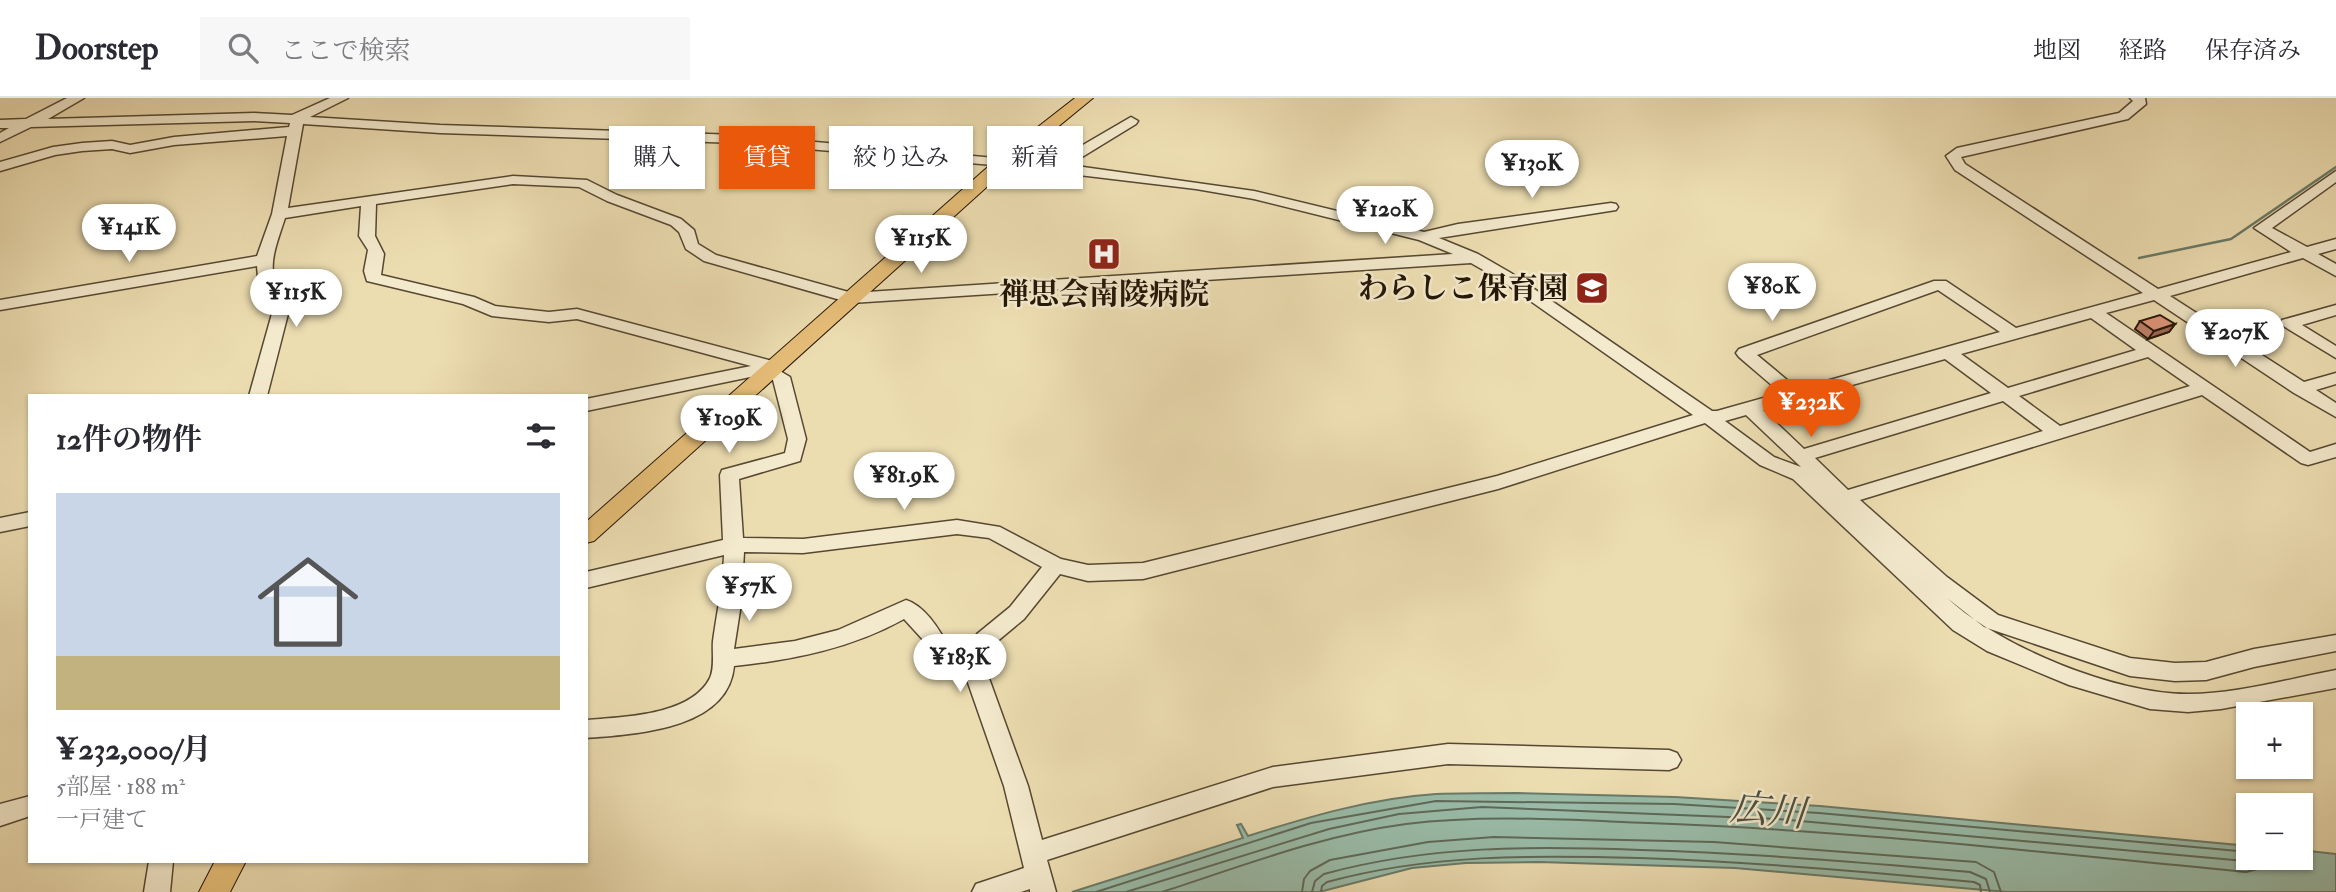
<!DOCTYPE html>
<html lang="ja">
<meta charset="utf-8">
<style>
body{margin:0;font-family:"IM FELL Double Pica","Noto Serif JP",serif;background:#f7f7f7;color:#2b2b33;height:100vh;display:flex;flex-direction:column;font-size:26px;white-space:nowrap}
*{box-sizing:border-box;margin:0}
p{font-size:23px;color:#7c7c81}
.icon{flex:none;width:38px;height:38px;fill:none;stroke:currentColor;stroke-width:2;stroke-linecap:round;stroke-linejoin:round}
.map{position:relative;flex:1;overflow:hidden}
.panel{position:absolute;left:28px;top:296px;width:560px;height:469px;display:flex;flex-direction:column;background:#fff;border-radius:0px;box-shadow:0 2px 5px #0004}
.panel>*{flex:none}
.hud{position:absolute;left:609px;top:28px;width:665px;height:63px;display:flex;gap:14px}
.fabs{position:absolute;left:2236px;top:604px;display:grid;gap:14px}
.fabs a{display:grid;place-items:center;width:77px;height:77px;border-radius:0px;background:#fff;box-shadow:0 2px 5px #0004;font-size:35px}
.price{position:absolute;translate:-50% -60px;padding:0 16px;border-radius:24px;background:#fff;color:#222;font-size:23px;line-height:46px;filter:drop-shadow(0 2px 4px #0008)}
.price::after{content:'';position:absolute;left:50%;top:42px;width:21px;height:16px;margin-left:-10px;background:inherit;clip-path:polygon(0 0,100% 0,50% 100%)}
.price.selected{background:#ea580c;color:#fff}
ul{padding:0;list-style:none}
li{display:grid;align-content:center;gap:14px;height:371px;padding:0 28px}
li span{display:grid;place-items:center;height:217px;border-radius:0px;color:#555}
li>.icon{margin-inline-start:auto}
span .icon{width:126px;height:126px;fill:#fffc;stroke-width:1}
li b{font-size:30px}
h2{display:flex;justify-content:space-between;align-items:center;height:84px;padding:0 28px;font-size:30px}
.pill{padding:0 24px;border-radius:0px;background:#fff;box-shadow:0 2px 5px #0004;font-size:24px;line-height:63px}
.pill.selected{background:#ea580c;color:#fff}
header{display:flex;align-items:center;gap:42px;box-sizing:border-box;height:98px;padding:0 35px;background:#fff;border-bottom:2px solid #e1e1e2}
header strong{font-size:33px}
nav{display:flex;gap:38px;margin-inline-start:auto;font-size:24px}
.search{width:490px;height:63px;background:#f7f7f7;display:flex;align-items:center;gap:18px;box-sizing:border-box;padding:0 24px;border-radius:0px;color:#7c7c81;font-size:26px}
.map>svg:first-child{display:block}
.water{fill:#99bca9;stroke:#6a7a68;stroke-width:2}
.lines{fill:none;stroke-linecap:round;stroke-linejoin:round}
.shore{stroke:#5e6958;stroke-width:2}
.stream{stroke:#6a7a68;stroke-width:2.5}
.minor-casing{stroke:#564832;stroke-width:3}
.major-casing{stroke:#241607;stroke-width:2}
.minor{fill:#f3e9cc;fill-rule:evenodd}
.major{fill:#e6be78;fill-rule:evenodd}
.wall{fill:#c08068;stroke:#241607;stroke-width:2}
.shaded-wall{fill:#9c6855;stroke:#241607;stroke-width:2}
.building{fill:#df9579;stroke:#241607;stroke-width:2}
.labels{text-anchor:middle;stroke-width:5;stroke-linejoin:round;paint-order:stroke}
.poi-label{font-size:30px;font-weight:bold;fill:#241607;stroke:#f3e9cc;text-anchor:end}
.near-water-label{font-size:38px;font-style:italic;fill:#4d5040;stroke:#f3e9cc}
</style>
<header>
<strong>Doorstep</strong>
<div class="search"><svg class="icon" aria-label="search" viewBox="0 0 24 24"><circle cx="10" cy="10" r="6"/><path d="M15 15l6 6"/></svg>ここで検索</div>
<nav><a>地図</a><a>経路</a><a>保存済み</a></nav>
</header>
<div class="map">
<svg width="2336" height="794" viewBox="0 0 2336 794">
<rect width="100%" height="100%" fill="#ecddb1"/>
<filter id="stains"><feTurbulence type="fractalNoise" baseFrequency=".00286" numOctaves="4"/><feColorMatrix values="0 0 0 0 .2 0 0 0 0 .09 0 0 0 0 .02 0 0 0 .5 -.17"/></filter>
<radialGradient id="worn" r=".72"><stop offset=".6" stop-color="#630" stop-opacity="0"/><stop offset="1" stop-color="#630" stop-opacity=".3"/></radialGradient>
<path class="water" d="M1517 695 1675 699 1820 708 2249 748V760H2301V752L2336 756V794H2007L1735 770 1539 764 1466 765 1412 770 1319 794H1072L1243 740 1237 727 1241 726 1248 738C1308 719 1372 700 1436 696 1463 695 1490 695 1517 695Z"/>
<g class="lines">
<path class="shore" d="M1096 794 1311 725 1436 703 1674 706 1819 715 2249 754
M1126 794 1329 731 1399 716 1482 709 1778 721 2245 763 2258 760
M1162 794C1242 768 1322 737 1406 726 1486 716 1568 722 1648 725 1848 732 2047 755 2246 774L2261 770 2272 760
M1302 794 1304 781 1310 773 1330 762 1428 744 1494 739 1714 744 1976 764 1994 774 2001 794
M1312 794 1315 783 1324 776C1429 747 1533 748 1641 752 1751 755 1861 764 1970 774L1986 781 1990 794
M1321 794 1322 788 1327 784C1430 756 1533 757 1639 760 1751 764 1863 773 1974 784L1980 787 1981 794"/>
<path class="stream" d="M2139 160 2231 141 2336 69"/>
<defs>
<path id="minor" d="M67 0H84L48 21 254 15 292 17 330 0H348L310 19 440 27 738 37 1052 65 1131 19 1138 23 1136 26 1069 67 1254 93 1424 134 1458 126 1611 105 1616 106 1618 109 1616 112 1439 140 1478 156 1511 175 1712 313H1717L1781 295 1739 259 1736 255 1739 251 1934 183H1946L2016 230 2143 195 1955 72 1946 58 1957 50 2119 15 2133 3 2130 0H2145L2146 6 2128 21 1961 59 1965 66 2158 191 2291 154 2254 130 2336 73V84L2272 130 2307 149 2336 141V151L2318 156 2336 166V178L2303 160 2170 198 2304 284 2336 275V286L2316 292 2336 305V319L2294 295 2154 202 2106 215 2310 354 2336 346V359L2308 367 2301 365 2202 297 1860 402 1947 479 1998 517 2130 560 2175 565 2206 564 2254 551 2336 537V553L2254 569 2206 582 2175 583 2130 578 1984 529 1947 500C2000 549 2115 596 2188 596 2237 596 2288 581 2336 572V590L2221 611 2188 614 2150 611 2069 587 1987 553 1953 532 1793 381 1760 367 1705 325 1498 391 1143 481 1088 483 1060 476 1024 521 994 546 986 572 1028 688 1042 742 1273 669 1448 646 1669 652 1677 655 1681 662 1677 669 1669 672 1448 666 1273 689 1047 762 1056 794H1030V791L1021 794H972L976 786 1024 770 1004 688 966 579 938 571 925 544 904 521C852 550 793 562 734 568 728 632 635 636 586 640V622C622 619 691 618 710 580 715 569 712 554 713 543 717 514 723 487 724 457L586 490V474L723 442 720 377 722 372 785 355 788 341 773 282 760 277 586 313V301L751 268 577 221 549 224 492 218 463 206 367 183 364 173 368 152 359 138 361 108 285 120C272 160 264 174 289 212L267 298H249L273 212 259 191 257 168 0 212V202L257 158 272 116 287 38 174 47 130 55 112 51 82 53 55 57 0 73V64L53 49 82 45 112 43 130 47 174 39 289 29 290 25 254 23 31 29 0 44V35L9 30H0V22L26 21ZM303 26 440 35 738 45 1004 68 1196 91 1254 101 1419 142 1453 156 852 195 716 157 698 146 694 132 681 121 617 97 587 82 513 78 288 110ZM513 86 579 89 607 103 671 127 679 134 686 151 704 163 851 205 1471 165 1499 181 1693 317 1497 378 1143 465 1088 467 1061 461 1000 429 957 422 803 441 743 440 739 381 800 363 806 341 790 279 780 273 783 269 780 265 577 211 549 214 495 208 474 199 381 177 384 156 375 138 376 106ZM1938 192 2000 234 1798 291 1757 257ZM2091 220 2136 252 2008 290 1961 256ZM2148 259 2190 288 2060 328 2019 298ZM1945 261 1991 295 1804 351 1763 312ZM2003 303 2043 333 1848 392 1815 360ZM1746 317 1801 369 1774 359 1725 323ZM957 436 989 440 1042 469 1010 509 977 536 968 562 953 558C944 539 928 509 906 502L838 532 795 543 734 551 741 506 744 454 803 455Z
M2336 207V217L2302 227 2336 248V260L2280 226 2282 222Z
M30 414V428L0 434V420Z
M30 698V718L0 728V706Z
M149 763H173L170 794H144Z"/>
<path id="major" d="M1075 0H1093L1010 68 594 443 586 445V424L998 60Z
M215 763H246L230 794H199Z"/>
</defs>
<use href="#minor" class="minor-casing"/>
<use href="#major" class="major-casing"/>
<use href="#minor" class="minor"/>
<use href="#major" class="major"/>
</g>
<path class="wall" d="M2140 223 2175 226 2169 234 2148 241 2135 231Z"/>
<path class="shaded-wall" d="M2175 226 2169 234 2148 241 2154 233Z"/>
<path class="building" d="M2160 217 2175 226 2154 233 2140 223Z"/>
<defs>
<symbol id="hospital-square" viewBox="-11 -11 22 22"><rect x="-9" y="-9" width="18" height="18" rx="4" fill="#8f2418" stroke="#f3e9cc"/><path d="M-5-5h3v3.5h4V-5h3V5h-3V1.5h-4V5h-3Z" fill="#fff"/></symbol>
<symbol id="school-square" viewBox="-11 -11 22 22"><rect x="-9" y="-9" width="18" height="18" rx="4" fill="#8f2418" stroke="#f3e9cc"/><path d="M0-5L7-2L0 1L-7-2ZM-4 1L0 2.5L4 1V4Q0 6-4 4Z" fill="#fff"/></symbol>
</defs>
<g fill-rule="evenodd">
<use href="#hospital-square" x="1085" y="137" width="38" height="38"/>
<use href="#school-square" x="1573" y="171" width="38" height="38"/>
</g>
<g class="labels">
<g class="poi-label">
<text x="1568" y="200">わらしこ保育園</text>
<text x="1104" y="206" text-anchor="middle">禅思会南陵病院</text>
</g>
<g class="near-water-label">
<text transform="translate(1768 712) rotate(5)" y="13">広川</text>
</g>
</g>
<rect width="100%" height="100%" filter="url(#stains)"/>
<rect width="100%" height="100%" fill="url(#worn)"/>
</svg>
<div class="fabs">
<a>+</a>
<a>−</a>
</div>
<b class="price" style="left:1532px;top:102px">¥130K</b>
<b class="price" style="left:1385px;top:148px">¥120K</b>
<b class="price" style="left:129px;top:166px">¥141K</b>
<b class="price" style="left:921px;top:177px">¥115K</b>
<b class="price" style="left:1772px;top:225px">¥80K</b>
<b class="price" style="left:296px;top:231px">¥115K</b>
<b class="price" style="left:2235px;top:271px">¥207K</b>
<b class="price selected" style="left:1811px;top:341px">¥232K</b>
<b class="price" style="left:729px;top:357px">¥109K</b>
<b class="price" style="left:904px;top:414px">¥81.9K</b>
<b class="price" style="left:749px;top:525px">¥57K</b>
<b class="price" style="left:960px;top:596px">¥183K</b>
<div class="hud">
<a class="pill">購入</a>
<a class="pill selected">賃貸</a>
<a class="pill">絞り込み</a>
<a class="pill">新着</a>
</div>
<section class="panel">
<h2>12件の物件<svg class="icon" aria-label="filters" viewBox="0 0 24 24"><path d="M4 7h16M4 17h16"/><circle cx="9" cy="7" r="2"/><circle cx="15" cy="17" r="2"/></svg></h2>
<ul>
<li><span style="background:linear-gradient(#c9d6e8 75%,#c2b280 0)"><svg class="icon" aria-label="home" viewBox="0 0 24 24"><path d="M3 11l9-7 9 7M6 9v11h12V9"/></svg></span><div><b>¥232,000/月</b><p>5部屋 · 188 m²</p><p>一戸建て</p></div></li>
</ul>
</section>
</div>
